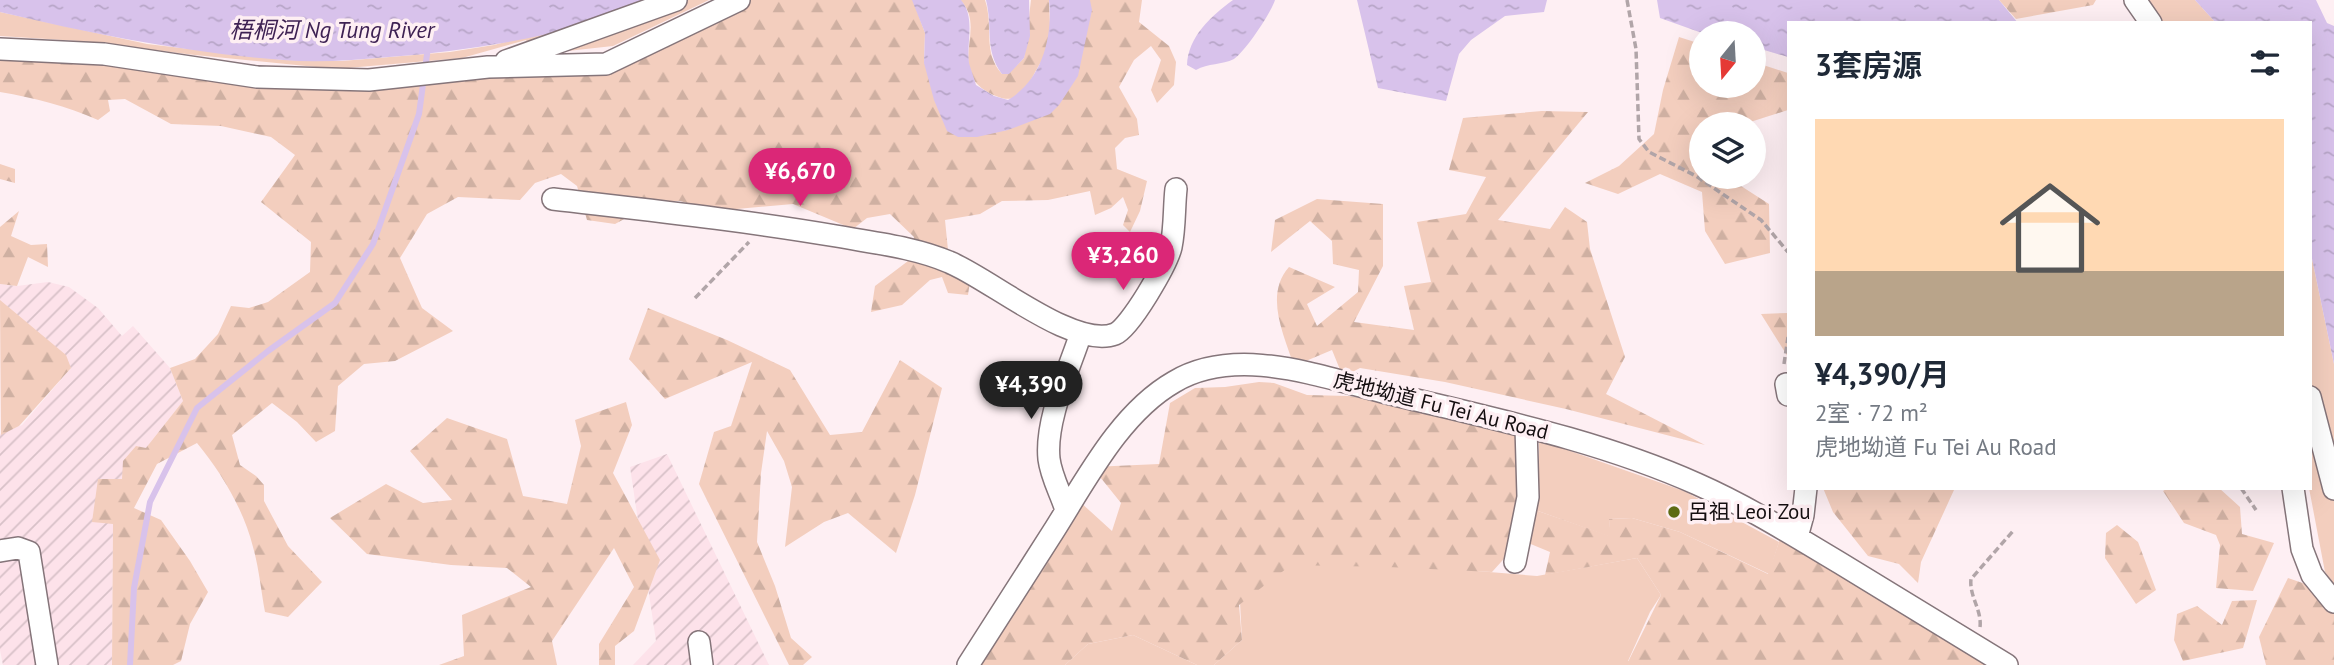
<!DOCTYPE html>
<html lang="zh">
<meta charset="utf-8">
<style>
body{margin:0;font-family:"PT Sans","Noto Sans SC",sans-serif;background:#f2f2f3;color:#1f2937;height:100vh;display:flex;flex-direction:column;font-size:26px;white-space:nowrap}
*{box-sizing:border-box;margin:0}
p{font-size:23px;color:#747a83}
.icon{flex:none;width:38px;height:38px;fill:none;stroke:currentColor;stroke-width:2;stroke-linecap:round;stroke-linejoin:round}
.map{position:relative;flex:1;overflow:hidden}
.sheet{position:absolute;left:1787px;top:21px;width:525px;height:469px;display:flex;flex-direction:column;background:#fff;border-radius:0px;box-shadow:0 7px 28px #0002}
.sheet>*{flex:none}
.needle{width:46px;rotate:198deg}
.fabs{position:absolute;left:1689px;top:21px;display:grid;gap:14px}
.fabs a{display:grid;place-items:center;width:77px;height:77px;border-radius:50%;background:#fff;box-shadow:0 7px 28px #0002;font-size:35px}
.price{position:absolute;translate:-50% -60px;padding:0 16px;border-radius:24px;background:#db2777;color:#fff;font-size:23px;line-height:46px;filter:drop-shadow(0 2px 4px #0008)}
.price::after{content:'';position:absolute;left:50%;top:42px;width:21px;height:16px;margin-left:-10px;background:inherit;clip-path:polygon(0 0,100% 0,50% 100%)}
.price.current{background:#222;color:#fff}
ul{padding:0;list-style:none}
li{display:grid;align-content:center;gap:14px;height:371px;padding:0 28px}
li+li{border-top:2px solid #e0e1e3}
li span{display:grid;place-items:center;height:217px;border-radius:0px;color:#555}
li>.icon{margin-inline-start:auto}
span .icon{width:126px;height:126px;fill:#fffc;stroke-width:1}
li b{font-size:30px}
h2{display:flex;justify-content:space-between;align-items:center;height:84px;padding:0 28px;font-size:30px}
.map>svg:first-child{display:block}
.industrial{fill:url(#industrial-furrows)}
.green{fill:#f3cebe}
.forest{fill:url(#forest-firs)}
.water{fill:url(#water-ripples)}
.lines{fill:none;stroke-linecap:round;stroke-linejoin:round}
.stream{stroke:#d8c2eb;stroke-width:6}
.minor-casing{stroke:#85757a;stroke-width:24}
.path{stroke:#b1a5a8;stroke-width:3.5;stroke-dasharray:7 3.5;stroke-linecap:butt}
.minor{stroke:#fff;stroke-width:21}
.poi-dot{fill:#5d6b13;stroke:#feeff3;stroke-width:2.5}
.labels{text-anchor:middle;stroke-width:7;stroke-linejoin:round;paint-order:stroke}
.street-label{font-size:21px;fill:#140e10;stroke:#feeff3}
.poi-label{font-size:21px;fill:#140e10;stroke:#feeff3;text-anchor:start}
.water-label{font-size:23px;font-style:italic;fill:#3e2153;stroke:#feeff3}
</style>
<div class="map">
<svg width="2334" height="665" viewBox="0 0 2334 665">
<defs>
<pattern id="industrial-furrows" width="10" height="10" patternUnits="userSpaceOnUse" patternTransform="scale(1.75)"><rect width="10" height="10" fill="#fde2ea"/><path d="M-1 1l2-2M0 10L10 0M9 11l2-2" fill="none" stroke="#d8c1c8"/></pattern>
<pattern id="forest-firs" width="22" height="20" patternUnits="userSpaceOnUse" patternTransform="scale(1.75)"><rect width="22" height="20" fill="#f3cebe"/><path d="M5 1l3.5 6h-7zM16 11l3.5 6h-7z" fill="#cfb0a2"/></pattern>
<pattern id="water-ripples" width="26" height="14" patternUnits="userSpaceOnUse" patternTransform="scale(1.75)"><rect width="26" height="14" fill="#d8c2eb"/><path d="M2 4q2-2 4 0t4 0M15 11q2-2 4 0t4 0" fill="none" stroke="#b8a6c8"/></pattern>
</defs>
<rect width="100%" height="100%" fill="#feeff3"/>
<path class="industrial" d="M48 282 69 287 98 308 122 336 133 326 170 368 183 401 122 479H98L113 524 112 665H3L0 650V434L22 425 71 368 0 301V284L17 286Z
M667 454 769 665H633L656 641 630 467Z"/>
<path class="green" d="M663 0H709L613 46 531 55 526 40 462 58 336 69 195 55 79 41 0 36V12L147 44 284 60 342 61 450 52 494 45Z
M2146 0H2195L2216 23H2162Z
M2310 249 2334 364V584L2325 572 2309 488Z
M1539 440 1684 491 1779 542 1769 574 1680 532 1632 518 1609 519 1611 537 1538 511Z
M1235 507 1428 567 1537 576 1637 558 1661 595 1650 612 1628 661 1646 665H1214L1242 640Z
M1133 635 1197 665H1065L1088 644Z"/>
<path class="forest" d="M732 0H913L925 33 924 63 1005 131 1089 0H1142L1139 22 1169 46 1176 62 1174 85 1157 103 1151 90 1161 60 1151 46 1134 60 1119 87 1137 119 1139 135 1125 138 1115 148 1117 169 1147 181 1140 211 1130 232 1123 225 1128 210 1123 197 1111 208 1095 215 1090 191 1048 200 1002 201 980 214 945 220 948 250 970 281 968 295 948 293 942 277 930 280 902 305 871 312 875 286 908 261 914 237 890 214 867 218 853 229 793 204 715 211 680 201 656 202 615 224 587 220 577 186 561 174 535 183 520 200 458 197 427 214 400 258 422 308 453 331 395 361 364 364 338 386 335 431 316 442 297 422 272 403 232 435 240 465 256 476 264 485V501L288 546 322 582 288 617 265 612C261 590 259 568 253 547 244 510 221 472 197 443L157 464 134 508 161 520 190 561 208 592 190 624 181 661 173 665H112L113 524 92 522 98 479H122L123 461 136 446 146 448 183 401 170 368 195 359 218 334 231 306 249 308 268 302 310 272 311 242 261 202 295 155 271 137 221 126 171 124 125 99 108 100 110 111 98 120C66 106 35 98 0 92V49L304 78 606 64Z
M960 0H985C994 27 982 52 1002 74L1009 73 1024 58 1031 0H1049C1049 15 1052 34 1048 48 1047 55 1041 61 1038 67 1028 84 1021 107 996 96 941 73 990 29 960 0Z
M1999 0H2096L2093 5 2016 19Z
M1679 37 1701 44V86H1754V62L1788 73V110L1744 124H1701V177H1727L1769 204 1770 253 1725 264 1705 231 1702 192 1660 174 1618 194 1585 183 1619 166 1654 134 1663 90Z
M1542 111 1588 112 1498 220 1550 229 1565 207 1587 222 1590 249 1625 357 1606 394 1705 445 1566 409 1445 382 1360 368 1343 377 1332 350 1294 366C1284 335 1264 295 1289 267L1335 287 1307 304 1317 326 1358 292 1359 270 1333 264 1332 241 1310 221 1271 252 1275 220 1317 199 1383 204V266L1354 322 1414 330 1404 286 1431 282 1417 222 1466 214 1486 177 1449 170 1463 118Z
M0 164 15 169V183L0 179Z
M19 211 11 236 31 245 47 244 48 267 28 257 17 286 0 284V227Z
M0 300 66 355 71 368 19 426 1 435Z
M648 308 727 340 790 370 830 435 862 432 900 360 942 388 915 495 896 553 848 513 824 522 785 547 792 487 784 461 767 431 761 473 757 542 775 586 791 638 812 657 803 665H789L699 484 714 432 731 426 752 362 665 399 629 359Z
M1788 313V357L1761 314Z
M1259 382 1274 383 1307 395 1349 396 1402 405 1437 416 1453 407 1517 432 1524 457 1539 480 1538 511 1610 536 1609 519 1632 518 1680 532 1768 574 1780 539 1993 665H1643L1628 662 1661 595 1637 558 1545 575 1550 552 1521 540 1492 572 1388 567 1291 565 1239 605 1242 640 1214 665H1197L1133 635 1088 644 1065 665H970L1068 491 1112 531 1121 503 1092 467 1159 464 1170 403 1195 388 1225 387Z
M626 402 632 425 613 473 660 560 634 631 615 646V665H599V644L634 587 614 548 552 641 557 665H439L464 656 462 615 531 587 507 568 451 565 367 554 330 518 386 484 423 503 452 500 410 451 447 418 507 439 523 496 567 504 581 446 575 420Z
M1823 488 1954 490 1921 562 1918 583 1899 564 1868 556 1833 512Z
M2168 488H2219L2240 507 2242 534 2274 543 2253 591 2216 588 2220 545 2216 535 2184 523 2163 491Z
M2117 525 2138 542 2156 590 2136 604 2105 558 2106 533Z
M2288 578 2326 591 2334 604V665H2266L2259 637Z
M2257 600 2243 648 2183 661 2174 640 2177 614 2197 606 2222 625 2232 601Z"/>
<path class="water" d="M0 0H663C576 33 481 50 389 57 354 60 318 63 283 60 187 53 93 34 0 12Z
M912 0H961C976 18 966 42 969 63 971 70 974 78 976 85L994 96 1008 100C1042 80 1053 37 1049 0H1090L1092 10 1078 76 1059 105 1050 114 1008 130 977 137H958L947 131 934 100 924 63 925 33Z
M986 0H1029L1030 36 1024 58 1009 74H1002C984 50 993 27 986 0Z
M1233 0H1275C1271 13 1245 52 1234 59 1222 65 1208 63 1196 70L1187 65C1188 37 1211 16 1233 0Z
M1357 0H1547L1544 12 1505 16 1471 40 1459 54 1446 101 1378 88Z
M1657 0H1999L2018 23H1788V57L1754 47V33H1702L1660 18Z
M2195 0H2316L2327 23 2334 26V364L2310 249V23H2216Z"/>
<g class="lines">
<path class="stream" d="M130 665 134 588 150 502 197 408 268 351 335 303 373 244 419 114 428 47"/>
<defs>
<path id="minor" d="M2135 0 2151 23
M0 49 104 54 257 77 369 80 488 67 606 64 739 0
M506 61 676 0
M553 199C647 210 742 220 836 236 874 243 914 247 949 262 989 278 1074 350 1115 334 1130 328 1167 264 1171 247 1175 228 1174 207 1176 189
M1786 384 1788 395
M2310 397 2334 489
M2293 488 2302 549 2312 575 2334 602
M1066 510C1061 494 1051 476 1049 459 1045 420 1069 370 1081 333
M1797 537 1803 515 1806 488
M0 551 18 548 29 552 47 665
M1515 562 1528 497 1526 427
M699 642 702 665
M968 665C996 621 1025 576 1053 532 1086 480 1120 413 1174 382 1236 345 1318 376 1383 392 1489 418 1596 439 1697 484 1747 506 1793 535 1840 563 1895 597 1951 631 2007 665"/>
</defs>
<use href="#minor" class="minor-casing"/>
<path class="path" d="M1627 0 1636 49 1639 139 1649 152 1696 176 1761 220 1788 252
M695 298 749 242
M1784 364 1788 337
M2241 488 2256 510
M1980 627C1982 610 1969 596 1971 579L2013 531"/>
<use href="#minor" class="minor"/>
</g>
<circle class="poi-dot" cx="1674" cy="512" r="7"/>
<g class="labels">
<g class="street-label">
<text transform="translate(1441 406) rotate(14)" y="7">虎地坳道 Fu Tei Au Road</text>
</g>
<g class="poi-label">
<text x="1688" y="519">呂祖 Leoi Zou</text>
</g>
<g class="water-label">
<text x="332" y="38">梧桐河 Ng Tung River</text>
</g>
</g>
</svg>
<div class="fabs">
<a><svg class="needle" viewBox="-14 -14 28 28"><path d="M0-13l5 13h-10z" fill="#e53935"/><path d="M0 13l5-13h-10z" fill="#747a83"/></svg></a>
<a><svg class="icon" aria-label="layers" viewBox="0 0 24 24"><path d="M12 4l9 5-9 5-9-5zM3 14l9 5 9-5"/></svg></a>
</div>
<b class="price" style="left:800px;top:208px">¥6,670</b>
<b class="price" style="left:1123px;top:292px">¥3,260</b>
<b class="price current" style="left:1031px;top:421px">¥4,390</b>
<section class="sheet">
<h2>3套房源<svg class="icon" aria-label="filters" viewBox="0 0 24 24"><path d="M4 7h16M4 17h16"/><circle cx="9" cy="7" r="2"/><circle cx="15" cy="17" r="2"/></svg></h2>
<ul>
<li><span style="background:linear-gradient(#ffd9b3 70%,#b9a48a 0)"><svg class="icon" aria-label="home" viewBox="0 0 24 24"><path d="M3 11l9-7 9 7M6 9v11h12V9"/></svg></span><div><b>¥4,390/月</b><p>2室 · 72 m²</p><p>虎地坳道 Fu Tei Au Road</p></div></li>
</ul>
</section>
</div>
